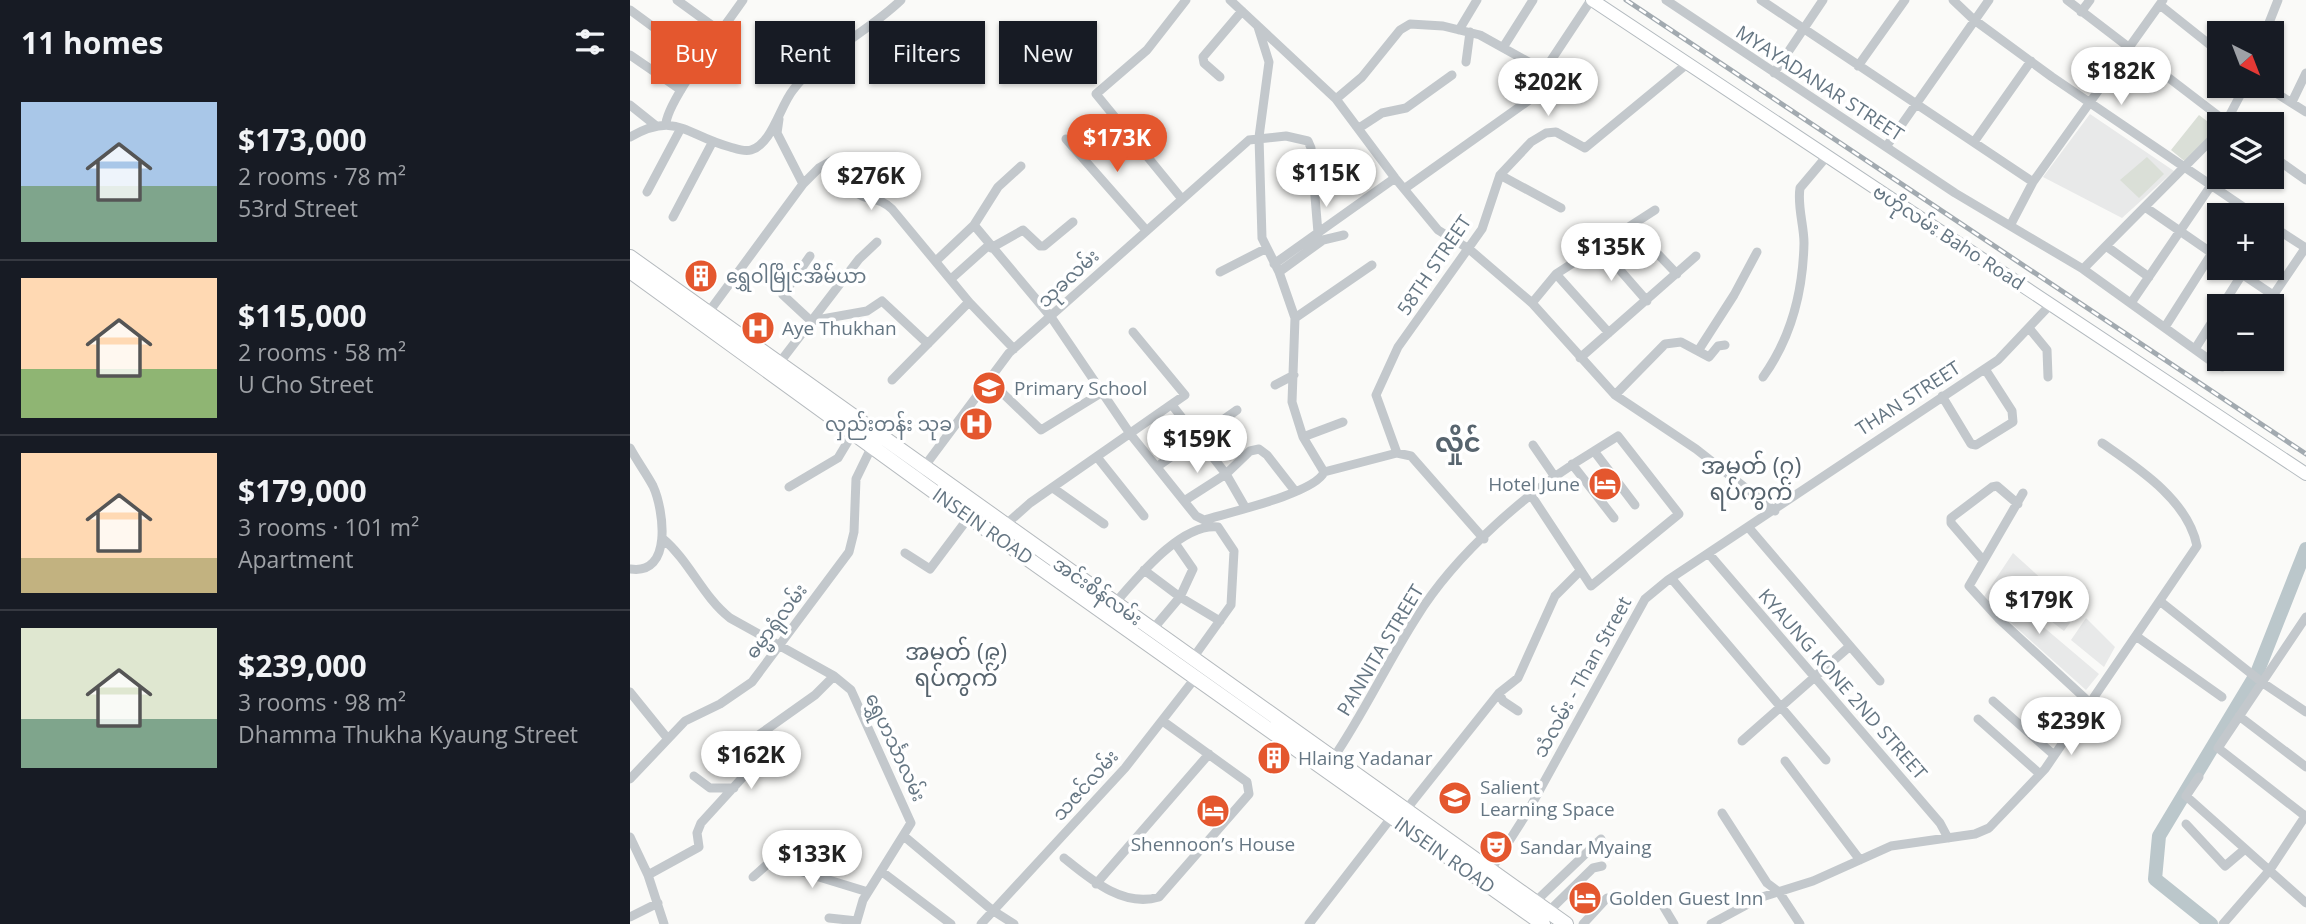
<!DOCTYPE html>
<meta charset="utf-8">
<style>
body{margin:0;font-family:"Open Sans","Noto Sans Myanmar",sans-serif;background:#20242c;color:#f1f3f6;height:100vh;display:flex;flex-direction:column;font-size:26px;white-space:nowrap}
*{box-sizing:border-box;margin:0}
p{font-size:23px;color:#9ea1a6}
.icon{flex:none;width:38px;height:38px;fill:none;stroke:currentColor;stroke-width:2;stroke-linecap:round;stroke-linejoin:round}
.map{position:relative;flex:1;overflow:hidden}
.sheet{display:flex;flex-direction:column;background:#171b24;width:630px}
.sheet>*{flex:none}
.guide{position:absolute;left:21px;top:21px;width:665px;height:63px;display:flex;gap:14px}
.needle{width:46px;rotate:138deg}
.buttons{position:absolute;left:1577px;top:21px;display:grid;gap:14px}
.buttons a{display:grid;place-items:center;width:77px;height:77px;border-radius:0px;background:#171b24;box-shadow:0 2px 5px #0004;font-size:35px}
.price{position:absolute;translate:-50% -60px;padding:0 16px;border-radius:24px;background:#fff;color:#222;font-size:23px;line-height:46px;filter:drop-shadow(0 2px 4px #0008)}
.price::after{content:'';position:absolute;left:50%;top:42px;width:21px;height:16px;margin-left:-10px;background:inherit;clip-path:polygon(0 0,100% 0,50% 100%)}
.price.on{background:#e4572e;color:#fff}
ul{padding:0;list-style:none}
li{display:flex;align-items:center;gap:21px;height:175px;padding:0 21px}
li+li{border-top:2px solid #363941}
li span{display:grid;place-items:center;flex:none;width:196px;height:140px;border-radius:0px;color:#555}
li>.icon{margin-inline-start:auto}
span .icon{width:84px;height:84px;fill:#fffc;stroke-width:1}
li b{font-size:30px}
h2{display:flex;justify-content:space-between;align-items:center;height:84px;padding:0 21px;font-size:30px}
.pill{padding:0 24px;border-radius:0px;background:#171b24;box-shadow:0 2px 5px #0004;font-size:24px;line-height:63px}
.pill.on{background:#e4572e;color:#fff}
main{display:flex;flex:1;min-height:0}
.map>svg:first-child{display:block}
.built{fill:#e8e9e9}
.green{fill:#dadfd7}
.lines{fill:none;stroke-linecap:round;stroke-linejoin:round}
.river{stroke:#bbc7cb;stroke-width:14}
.secondary-casing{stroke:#b3babf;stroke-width:14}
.primary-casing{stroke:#b5babe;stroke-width:16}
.minor{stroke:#c3c8cc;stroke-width:9}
.secondary{stroke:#fff;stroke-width:12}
.primary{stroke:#fff;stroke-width:14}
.rail-casing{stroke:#a2aab0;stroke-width:5}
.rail{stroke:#fff;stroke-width:2.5;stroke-dasharray:8;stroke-linecap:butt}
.labels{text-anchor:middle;stroke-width:7;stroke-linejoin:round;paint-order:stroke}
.street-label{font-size:19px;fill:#657683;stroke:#fff}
.poi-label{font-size:19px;fill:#657683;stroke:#fff;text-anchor:start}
.quarter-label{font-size:23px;fill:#57646e;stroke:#fff}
.district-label{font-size:26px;font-weight:bold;fill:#57646e;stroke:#fff}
</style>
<main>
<section class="sheet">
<h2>11 homes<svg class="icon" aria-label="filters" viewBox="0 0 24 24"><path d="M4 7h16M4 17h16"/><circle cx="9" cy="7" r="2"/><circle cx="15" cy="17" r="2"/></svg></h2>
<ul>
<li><span style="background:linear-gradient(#a9c7e8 60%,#7fa58c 0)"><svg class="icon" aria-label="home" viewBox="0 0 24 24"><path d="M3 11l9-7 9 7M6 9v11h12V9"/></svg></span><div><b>$173,000</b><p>2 rooms · 78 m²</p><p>53rd Street</p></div></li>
<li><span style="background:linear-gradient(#ffd9b3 65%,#8fb573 0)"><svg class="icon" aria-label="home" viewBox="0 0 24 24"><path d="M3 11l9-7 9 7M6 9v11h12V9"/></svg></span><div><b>$115,000</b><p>2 rooms · 58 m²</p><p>U Cho Street</p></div></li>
<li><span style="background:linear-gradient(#ffd9b3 75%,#c2b280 0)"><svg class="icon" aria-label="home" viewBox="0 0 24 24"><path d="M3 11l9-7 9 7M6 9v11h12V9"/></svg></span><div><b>$179,000</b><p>3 rooms · 101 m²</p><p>Apartment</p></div></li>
<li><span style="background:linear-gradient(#dfe7d0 65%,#7fa58c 0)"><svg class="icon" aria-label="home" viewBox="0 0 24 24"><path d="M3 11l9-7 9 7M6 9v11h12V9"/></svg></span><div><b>$239,000</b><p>3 rooms · 98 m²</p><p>Dhamma Thukha Kyaung Street</p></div></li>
</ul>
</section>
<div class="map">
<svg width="1676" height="924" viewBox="0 0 1676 924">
<rect width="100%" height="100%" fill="#fafaf8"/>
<path class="built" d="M1460 114 1544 171 1492 218 1413 177Z
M1383 553 1448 612 1434 631 1409 612 1404 619 1469 674 1456 690 1353 598Z
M1456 618 1485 647 1474 667 1441 640Z"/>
<path class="green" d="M1569 115 1586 128 1558 164 1541 150Z
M1517 157 1534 174 1509 198 1490 180Z"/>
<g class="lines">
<path class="river" d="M1581 924 1525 879 1529 836 1627 673 1676 549"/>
<defs>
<path id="secondary" d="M962 0 1676 474"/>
<path id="primary" d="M0 257 936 924
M0 271 339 517 913 924"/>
</defs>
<use href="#secondary" class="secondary-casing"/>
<use href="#primary" class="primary-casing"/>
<path class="minor" d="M47 0 91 32
M600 0 706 99 765 178 808 230 839 249 902 303 985 395 1066 449 1145 511
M1036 0 1325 193 1453 269 1588 366 1592 367 1599 359
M1131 0 1403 182
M1323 0 1343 19 1422 77 1625 215
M1437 0 1599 124
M1530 5 1589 52
M0 10 71 62
M1451 12 1460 0
M628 27 639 62 629 137 632 238 649 272 665 318 662 402 673 437 694 472
M829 30 847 0
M1635 33 1648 0
M874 46 903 0
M0 55 51 90
M836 62 840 32
M1228 66 1275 0
M914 71 961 0
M1144 73 1193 0
M590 77 574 63 573 57 612 11
M1635 86 1676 112
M706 99 732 77 770 30 780 24 813 26 850 35 920 74 936 69 947 77 959 78
M1662 102 1676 73
M0 105 25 125
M149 119 147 133 173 184
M36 123C39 98 96 25 113 0
M1595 124 1615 86
M729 128 752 113 776 108 822 75
M0 137C47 111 55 135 100 147 107 149 114 152 121 150 142 144 150 106 163 90 192 52 237 33 271 0
M436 139 516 230
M1344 142 1401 61
M1256 147 1359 0
M1642 156 1676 180
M870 175 931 208
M774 189 919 86
M17 192 51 128
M552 199 466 94 517 50 556 0
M1515 207 1589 258
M43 217 83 141
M1381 224 1403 182 1533 0
M344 225 421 317 501 435 566 516 574 520C597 513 686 493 694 472
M1001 226 1047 274
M1642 226 1676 248
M968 245 1017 301
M1476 246 1519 277
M361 248 393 230 410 246H414L443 222
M180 256 153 295 181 321 237 311 252 301 298 344
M307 260 344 225 368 187 391 166
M644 264 765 178
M1603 268 1643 295
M1453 269 1589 132
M590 272 635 249
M649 272 693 240 714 235
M926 274 979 333
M321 279 359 245
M902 303 926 274 1025 210
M1501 303 1580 187
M1592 306 1616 268
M1636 306 1676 247
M78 313 173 184 189 168 203 160 211 163C215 173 221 191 232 196 245 201 250 198 262 209L339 302 384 349
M665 318 742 265
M1535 327 1589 242
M1399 328 1417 350 1418 377
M1565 349 1589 311
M1068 351 1104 295 1127 252
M950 358 1066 256
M147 366 229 259 247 242
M1133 377C1161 338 1173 290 1174 243 1174 225 1167 206 1170 188L1197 156
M262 380 339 302
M359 380 411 430 471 393
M645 385 664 375
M985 395 1035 344 1051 342 1079 357 1088 346 1095 345
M1312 396 1341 444 1346 445 1383 422 1382 411 1355 369
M542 405 596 474 615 507
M673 437 713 422
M903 445 925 477
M0 448C7 461 16 473 23 486 34 510 43 576 0 569
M767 453 746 395 768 347 852 229 870 175 901 142 916 133 926 132 955 148 1057 64
M467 457 514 516
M942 464 984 518
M528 466 607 410
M291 471 379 353 619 140 656 136 678 141 681 148 688 233
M694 472 767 453 781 456 854 539
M159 487 208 458 223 433
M423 488 474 524
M1393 493 1339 586 1369 619 1459 702
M901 495 961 586 1049 514 988 436 964 451 1005 505
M554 501 596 474 620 451 629 449 637 455 665 491
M374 526 400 503 555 395 503 332
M1119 528 1250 681
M32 538C60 561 72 596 100 618L204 676 221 690 281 823 233 900 226 924
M275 553 300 569 342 513
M1079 554 1310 823 1318 838
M1352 559 1321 523V518L1362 487 1367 486 1388 504
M514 570 550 597 590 621
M1041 578 1196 760
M1531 602 1633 683 1676 712
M485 603C508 577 551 523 588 527L604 551 601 605 563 658
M523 629 550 597 563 569 545 543
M1506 636 1592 697
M0 692 38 739
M869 693 873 701 888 711
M1363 701 1424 755
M1609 716 1676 767
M1348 719 1410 774
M1112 741 1220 646
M702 760C733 715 756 665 786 618 826 553 899 490 964 451
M1155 761 1230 860
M64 776 80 788H104
M1569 777 1556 796 1676 903
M0 779 55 721 90 704 122 682 219 552 224 532 226 479 243 444
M775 811 869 693 888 678 925 596 950 571
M1092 813 1137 883 1149 892 1170 924
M1675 816 1588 748 1676 617
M1556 824 1595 866 1615 849
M0 837 18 875 34 924
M275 837 362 910 384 924
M434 858C460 879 493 908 529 897L619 794 617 782 534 722
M251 871 321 924
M860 871 897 813 1015 599 1038 580 1368 360 1421 304
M18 875 69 847 67 833 71 823 113 777 123 739 185 695 204 676
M123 877 140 862 238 892
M466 884 579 754
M1029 899 1044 924
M904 903 971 839
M918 912 963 868 972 866
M0 917 28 903
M199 918 227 921
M351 924 495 768 566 677
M679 924 761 818
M953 924 977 898
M1081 924 1129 898 1183 881 1261 846 1345 834 1359 828 1415 769 1567 546C1558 500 1508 468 1472 443
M1593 924 1639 871 1676 815"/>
<use href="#secondary" class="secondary"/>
<use href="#primary" class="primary"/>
<defs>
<path id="rail" d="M996 0 1676 454"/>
</defs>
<use href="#rail" class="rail-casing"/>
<use href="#rail" class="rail"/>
</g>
<defs>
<symbol id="building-disc" viewBox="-11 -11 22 22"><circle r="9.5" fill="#e4572e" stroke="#fff"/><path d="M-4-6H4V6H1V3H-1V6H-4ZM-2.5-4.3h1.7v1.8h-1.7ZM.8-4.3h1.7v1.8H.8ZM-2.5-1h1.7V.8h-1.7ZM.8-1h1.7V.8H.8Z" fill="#fff"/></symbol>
<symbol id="hospital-disc" viewBox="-11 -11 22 22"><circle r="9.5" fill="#e4572e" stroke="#fff"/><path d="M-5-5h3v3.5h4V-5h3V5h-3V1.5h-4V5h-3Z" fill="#fff"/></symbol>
<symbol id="school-disc" viewBox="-11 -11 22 22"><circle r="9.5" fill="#e4572e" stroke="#fff"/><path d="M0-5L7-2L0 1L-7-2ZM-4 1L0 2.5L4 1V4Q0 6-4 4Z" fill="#fff"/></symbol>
<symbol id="hotel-disc" viewBox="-11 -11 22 22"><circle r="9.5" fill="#e4572e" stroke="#fff"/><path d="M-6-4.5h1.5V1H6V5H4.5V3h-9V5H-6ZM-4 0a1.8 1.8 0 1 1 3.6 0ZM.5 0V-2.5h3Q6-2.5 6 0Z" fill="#fff"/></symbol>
<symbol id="theatre-disc" viewBox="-11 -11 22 22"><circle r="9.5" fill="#e4572e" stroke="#fff"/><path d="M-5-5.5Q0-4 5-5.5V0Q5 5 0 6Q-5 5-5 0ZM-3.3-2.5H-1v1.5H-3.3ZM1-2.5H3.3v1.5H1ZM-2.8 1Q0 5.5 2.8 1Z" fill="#fff"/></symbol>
</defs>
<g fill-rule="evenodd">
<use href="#building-disc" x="52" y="257" width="38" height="38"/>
<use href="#hospital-disc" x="109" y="309" width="38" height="38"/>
<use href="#school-disc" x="340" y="369" width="38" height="38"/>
<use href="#hospital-disc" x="327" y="405" width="38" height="38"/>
<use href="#hotel-disc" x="956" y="465" width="38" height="38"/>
<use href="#building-disc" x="625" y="739" width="38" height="38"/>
<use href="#school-disc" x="806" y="779" width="38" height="38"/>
<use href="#hotel-disc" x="564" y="792" width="38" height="38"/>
<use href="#theatre-disc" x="847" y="828" width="38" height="38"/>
<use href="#hotel-disc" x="936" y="879" width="38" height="38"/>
</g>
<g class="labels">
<g class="street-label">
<text transform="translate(1190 83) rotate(33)" y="7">MYAYADANAR STREET</text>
<text transform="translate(1319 237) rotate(33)" y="7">ဗဟိုလမ်း Baho Road</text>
<text transform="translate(804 265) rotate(-56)" y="7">58TH STREET</text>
<text transform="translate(438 278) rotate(-43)" y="7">သုခလမ်း</text>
<text transform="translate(1278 398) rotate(-33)" y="7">THAN STREET</text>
<text transform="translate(353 526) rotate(35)" y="7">INSEIN ROAD</text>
<text transform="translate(468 591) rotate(35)" y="7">အင်းစိန်လမ်း</text>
<text transform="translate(146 621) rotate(-53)" y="7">ဓမ္မာရုံလမ်း</text>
<text transform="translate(750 650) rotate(-59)" y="7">PANNITA STREET</text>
<text transform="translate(952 677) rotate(-61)" y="7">သံလမ်း - Than Street</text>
<text transform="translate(1213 684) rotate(49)" y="7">KYAUNG KONE 2ND STREET</text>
<text transform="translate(266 747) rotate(65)" y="7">ရွှေဟင်္သာလမ်း</text>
<text transform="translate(455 785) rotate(-48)" y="7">သဇင်လမ်း</text>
<text transform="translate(815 855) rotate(35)" y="7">INSEIN ROAD</text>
</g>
<g class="poi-label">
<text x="96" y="283">ရွှေဝါမြိုင်အိမ်ယာ</text>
<text x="152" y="335">Aye Thukhan</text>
<text x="384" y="395">Primary School</text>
<text x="322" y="431" text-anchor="end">လှည်းတန်း သုခ</text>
<text x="950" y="491" text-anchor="end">Hotel June</text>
<text x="668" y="765">Hlaing Yadanar</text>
<text x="850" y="794">Salient<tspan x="850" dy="22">Learning Space</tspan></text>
<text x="583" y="851" text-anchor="middle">Shennoon’s House</text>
<text x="890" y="854">Sandar Myaing</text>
<text x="979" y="905">Golden Guest Inn</text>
</g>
<g class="quarter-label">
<text x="1121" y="474">အမှတ် (၇)<tspan x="1121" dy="26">ရပ်ကွက်</tspan></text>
<text x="326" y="660">အမှတ် (၉)<tspan x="326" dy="26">ရပ်ကွက်</tspan></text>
</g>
<g class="district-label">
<text x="828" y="452">လှိုင်</text>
</g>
</g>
</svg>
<div class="buttons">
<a><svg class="needle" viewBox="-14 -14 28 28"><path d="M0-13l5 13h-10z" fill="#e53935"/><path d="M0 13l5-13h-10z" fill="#9ea1a6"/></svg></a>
<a><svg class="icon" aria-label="layers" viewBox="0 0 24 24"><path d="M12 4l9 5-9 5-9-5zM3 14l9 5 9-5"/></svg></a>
<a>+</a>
<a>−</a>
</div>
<b class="price" style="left:1491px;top:107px">$182K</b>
<b class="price" style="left:918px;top:118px">$202K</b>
<b class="price on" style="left:487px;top:174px">$173K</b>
<b class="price" style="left:696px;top:209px">$115K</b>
<b class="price" style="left:241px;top:212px">$276K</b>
<b class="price" style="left:981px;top:283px">$135K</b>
<b class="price" style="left:567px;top:475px">$159K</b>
<b class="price" style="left:1409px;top:636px">$179K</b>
<b class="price" style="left:1441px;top:757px">$239K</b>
<b class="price" style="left:121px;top:791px">$162K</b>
<b class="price" style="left:182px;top:890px">$133K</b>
<div class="guide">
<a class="pill on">Buy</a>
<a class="pill">Rent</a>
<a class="pill">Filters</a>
<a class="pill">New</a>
</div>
</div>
</main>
